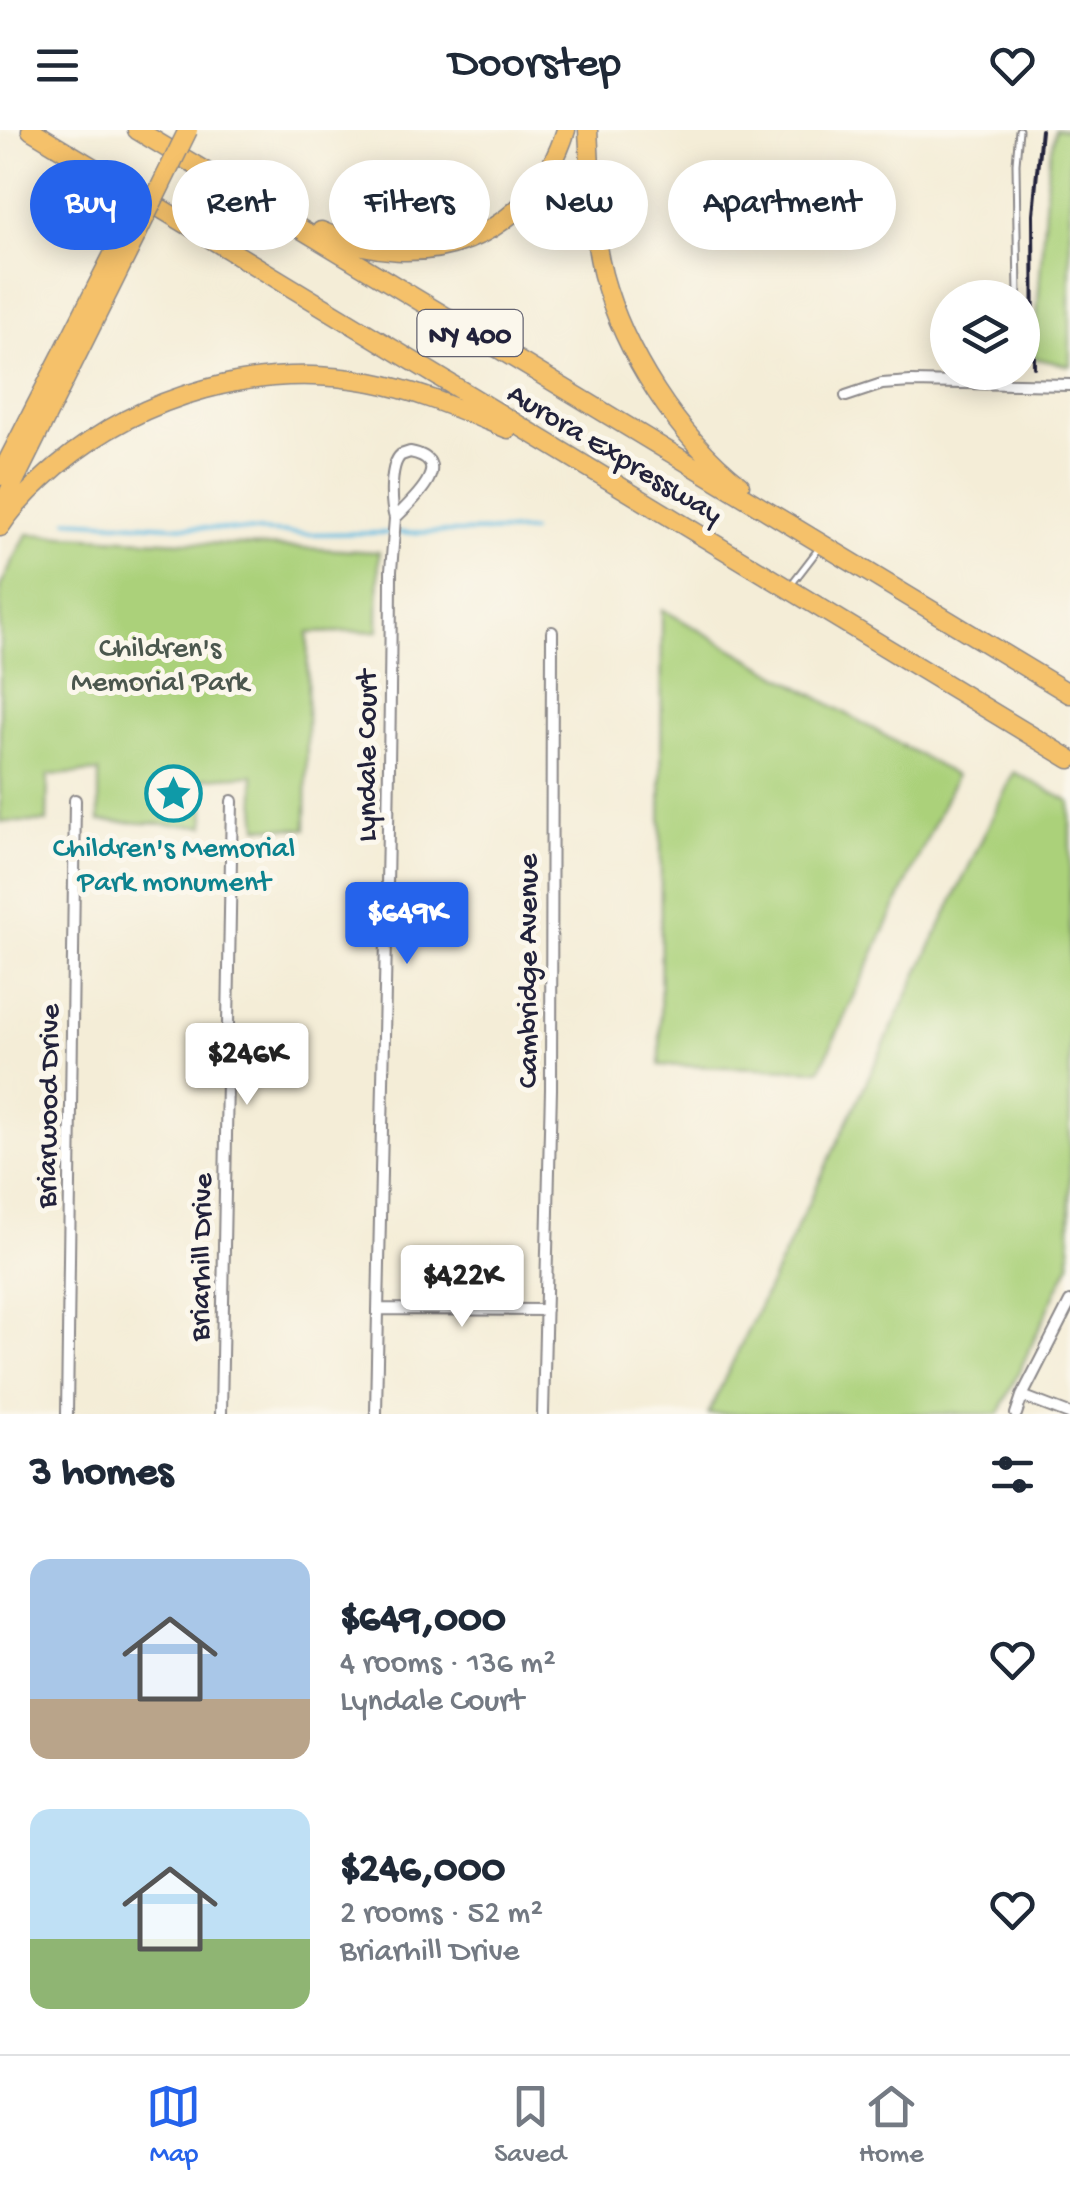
<!DOCTYPE html>
<meta charset="utf-8">
<style>
body{margin:0;font-family:"Gochi Hand",sans-serif;background:#f6f6f7;color:#1f2937;height:100vh;display:flex;flex-direction:column;font-size:38px;white-space:nowrap}
*{box-sizing:border-box;margin:0}
p{font-size:32px;color:#747a83}
.icon{flex:none;width:55px;height:55px;fill:none;stroke:currentColor;stroke-width:2;stroke-linecap:round;stroke-linejoin:round}
.map{position:relative;height:1284px;overflow:hidden}
.panel{display:flex;flex-direction:column;background:#fff;flex:1}
.panel>*{flex:none}
.banner{position:absolute;left:30px;top:30px;width:1010px;height:90px;display:flex;gap:20px}
.tools{position:absolute;left:930px;top:150px;display:grid;gap:20px}
.tools a{display:grid;place-items:center;width:110px;height:110px;border-radius:50%;background:#fff;box-shadow:0 5px 25px #0003;font-size:50px}
.price{position:absolute;translate:-50% -85px;padding:0 22px;border-radius:10px;background:#fff;color:#222;font-size:32px;line-height:65px;filter:drop-shadow(0 2px 5px #0008)}
.price::after{content:'';position:absolute;left:50%;top:60px;width:30px;height:22px;margin-left:-15px;background:inherit;clip-path:polygon(0 0,100% 0,50% 100%)}
.price.selected{background:#2563eb;color:#fff}
ul{padding:0;list-style:none}
li{display:flex;align-items:center;gap:30px;height:250px;padding:0 30px}
li span{display:grid;place-items:center;flex:none;width:280px;height:200px;border-radius:20px;color:#555}
li>.icon{margin-inline-start:auto}
span .icon{width:120px;height:120px;fill:#fffc;stroke-width:1}
li b{font-size:42px}
h2{display:flex;justify-content:space-between;align-items:center;height:120px;padding:0 30px;font-size:42px}
.pill{padding:0 35px;border-radius:45px;background:#fff;box-shadow:0 5px 25px #0003;font-size:35px;line-height:90px}
.pill.selected{background:#2563eb;color:#fff}
header{display:flex;justify-content:space-between;align-items:center;height:130px;padding:0 30px;background:#fff;font-size:45px;font-weight:600}
.dock{display:flex;justify-content:space-around;align-items:center;height:140px;border-top:2px solid #e0e1e3;background:#fff;font-size:28px;color:#747a83}
.dock a{display:grid;justify-items:center;gap:5px}
.dock .selected{color:#2563eb}
.map>svg:first-child{display:block}
.green{fill:#abd17a;stroke:#667a5a;stroke-width:2.5}
.lines{fill:none;stroke-linecap:round;stroke-linejoin:round}
.stream{stroke:#63bbe0;stroke-width:4}
.lane-casing{stroke:#8b8889;stroke-width:9}
.street-casing{stroke:#8b8889;stroke-width:14}
.highway-casing{stroke:#8b8889;stroke-width:21}
.lane{stroke:#fff;stroke-width:5}
.street{stroke:#fff;stroke-width:10}
.highway{stroke:#f5c16b;stroke-width:18}
.rail{stroke:#22223b;stroke-width:4}
.highway-bridge-casing{stroke:#8b8889;stroke-width:21;stroke-linecap:butt}
.highway-bridge{stroke:#f5c16b;stroke-width:18}
.labels{text-anchor:middle;stroke-width:10;stroke-linejoin:round;paint-order:stroke}
.shield{fill:#fbf7ec;stroke:#636270;stroke-width:2.5}
.shield-label{font-size:28px;font-weight:bold;fill:#22223b}
.street-label{font-size:30px;fill:#22223b;stroke:#fbf7ec}
.park-label{font-size:30px;fill:#4b574e;stroke:#fbf7ec}
.culture-label{font-size:30px;fill:#0d838f;stroke:#fbf7ec}
</style>
<header><svg class="icon" aria-label="menu" viewBox="0 0 24 24"><path d="M4 6h16M4 12h16M4 18h16"/></svg>Doorstep<svg class="icon" aria-label="heart" viewBox="0 0 24 24"><path d="M12 20l-8-8c-3-5 5-10 8-4 3-6 11-1 8 4z"/></svg></header>
<div class="map">
<svg width="1070" height="1284" viewBox="0 0 1070 1284">
<rect width="100%" height="100%" fill="#fbf7ec"/>
<filter id="ink" filterUnits="userSpaceOnUse"><feTurbulence type="fractalNoise" baseFrequency=".01" numOctaves="2"/><feDisplacementMap in="SourceGraphic" scale="20" xChannelSelector="R" yChannelSelector="G"/><feConvolveMatrix kernelMatrix="1 2 1 2 8 2 1 2 1" color-interpolation-filters="sRGB"/></filter>
<filter id="wash" filterUnits="userSpaceOnUse"><feTurbulence type="fractalNoise" baseFrequency=".0048" numOctaves="4" result="noise"/><feDisplacementMap in="SourceGraphic" scale="40" xChannelSelector="R" yChannelSelector="G"/><feGaussianBlur stdDeviation="2.25" result="paint"/><feColorMatrix in="noise" values="0 0 0 0 0 0 0 0 0 0 0 0 0 0 0 0 0 1.4 0 .05"/><feComposite in="paint" operator="in"/></filter>
<g filter="url(#wash)">
<rect width="100%" height="100%" fill="#f4edd7"/>
<path class="green" d="M1055 0H1070V236L1034 228 1048 35Z
M27 404 379 422 378 501 308 503 306 699 258 697 253 645 204 648 205 696 99 691V642L48 645 47 692H0V457Z
M662 479 956 646 820 940 660 935Z
M1014 642 1070 672V1133L999 1284H708Z"/>
<g class="lines">
<path class="stream" d="M68 390 307 404 531 401"/>
</g>
</g>
<g filter="url(#ink)">
<g class="lines">
<defs>
<path id="lane" d="M1018 168 1016 33 1019 0
M790 456 820 417"/>
<path id="street" d="M846 266 882 254 911 252 1070 255
M410 322C459 331 410 373 395 388 391 375 389 335 401 325 404 324 407 323 410 322Z
M378 1179 546 1180
M67 1284 75 670
M221 1284 232 671
M376 1284C381 1003 390 722 391 441L395 388
M543 1284 551 959 552 502
M1016 1284 1022 1266
M1069 1284 1022 1266 1070 1172"/>
<path id="highway" d="M31 0 1070 629
M137 0 1070 564
M588 0C591 48 591 99 603 145 624 222 677 306 740 355
M321 101C422 149 532 109 566 0
M0 346 126 99
M0 380 137 104
M0 397C15 374 36 354 57 336 143 264 261 231 371 252 419 261 463 281 508 299"/>
</defs>
<use href="#lane" class="lane-casing"/>
<use href="#street" class="street-casing"/>
<use href="#highway" class="highway-casing"/>
<use href="#lane" class="lane"/>
<use href="#street" class="street"/>
<use href="#highway" class="highway"/>
<path class="rail" d="M1034 237 1033 84 1041 0"/>
<defs>
<path id="highway-bridge" d="M126 99 140 71
M137 104 188 0"/>
</defs>
<use href="#highway-bridge" class="highway-bridge-casing"/>
<use href="#highway-bridge" class="highway-bridge"/>
</g>
</g>
<defs>
<symbol id="sight-ring" viewBox="-11 -11 22 22"><circle r="9.5" fill="#fbf7ec" stroke="#0f9aa8" stroke-width="1.5"/><path d="M0-6L1.8-2.2L6-1.7L2.9 1.2L3.7 5.4L0 3.3L-3.7 5.4L-2.9 1.2L-6-1.7L-1.8-2.2Z" fill="#0f9aa8"/></symbol>
</defs>
<g fill-rule="evenodd">
<use href="#sight-ring" x="142" y="632" width="63" height="63"/>
</g>
<g class="labels">
<rect class="shield" x="417.5" y="180" width="105" height="46" rx="8"/>
<g class="shield-label">
<text x="470" y="213">NY 400</text>
</g>
<g class="street-label">
<text transform="translate(616 322) rotate(31)" y="10">Aurora Expressway</text>
<text transform="translate(365 626) rotate(-90)" y="10">Lyndale Court</text>
<text transform="translate(526 841) rotate(-90)" y="10">Cambridge Avenue</text>
<text transform="translate(46 976) rotate(-89)" y="10">Briarwood Drive</text>
<text transform="translate(199 1127) rotate(-89)" y="10">Briarhill Drive</text>
</g>
<g class="park-label">
<text x="160" y="526">Children's<tspan x="160" dy="34">Memorial Park</tspan></text>
</g>
<g class="culture-label">
<text x="174" y="726">Children's Memorial<tspan x="174" dy="34">Park monument</tspan></text>
</g>
</g>
</svg>
<div class="tools">
<a><svg class="icon" aria-label="layers" viewBox="0 0 24 24"><path d="M12 4l9 5-9 5-9-5zM3 14l9 5 9-5"/></svg></a>
</div>
<b class="price selected" style="left:407px;top:837px">$649K</b>
<b class="price" style="left:247px;top:978px">$246K</b>
<b class="price" style="left:462px;top:1200px">$422K</b>
<div class="banner">
<a class="pill selected">Buy</a>
<a class="pill">Rent</a>
<a class="pill">Filters</a>
<a class="pill">New</a>
<a class="pill">Apartment</a>
</div>
</div>
<section class="panel">
<h2>3 homes<svg class="icon" aria-label="filters" viewBox="0 0 24 24"><path d="M4 7h16M4 17h16"/><circle cx="9" cy="7" r="2"/><circle cx="15" cy="17" r="2"/></svg></h2>
<ul>
<li><span style="background:linear-gradient(#a9c7e8 70%,#b9a48a 0)"><svg class="icon" aria-label="home" viewBox="0 0 24 24"><path d="M3 11l9-7 9 7M6 9v11h12V9"/></svg></span><div><b>$649,000</b><p>4 rooms · 136 m²</p><p>Lyndale Court</p></div><svg class="icon" aria-label="heart" viewBox="0 0 24 24"><path d="M12 20l-8-8c-3-5 5-10 8-4 3-6 11-1 8 4z"/></svg></li>
<li><span style="background:linear-gradient(#bfe0f5 65%,#8fb573 0)"><svg class="icon" aria-label="home" viewBox="0 0 24 24"><path d="M3 11l9-7 9 7M6 9v11h12V9"/></svg></span><div><b>$246,000</b><p>2 rooms · 52 m²</p><p>Briarhill Drive</p></div><svg class="icon" aria-label="heart" viewBox="0 0 24 24"><path d="M12 20l-8-8c-3-5 5-10 8-4 3-6 11-1 8 4z"/></svg></li>
</ul>
</section>
<nav class="dock">
<a class="selected"><svg class="icon" aria-label="map" viewBox="0 0 24 24"><path d="M3 6l6-2 6 2 6-2v14l-6 2-6-2-6 2zM9 4v14M15 6v14"/></svg>Map</a>
<a><svg class="icon" aria-label="saved" viewBox="0 0 24 24"><path d="M7 4h10v16l-5-4-5 4z"/></svg>Saved</a>
<a><svg class="icon" aria-label="home" viewBox="0 0 24 24"><path d="M3 11l9-7 9 7M6 9v11h12V9"/></svg>Home</a>
</nav>
